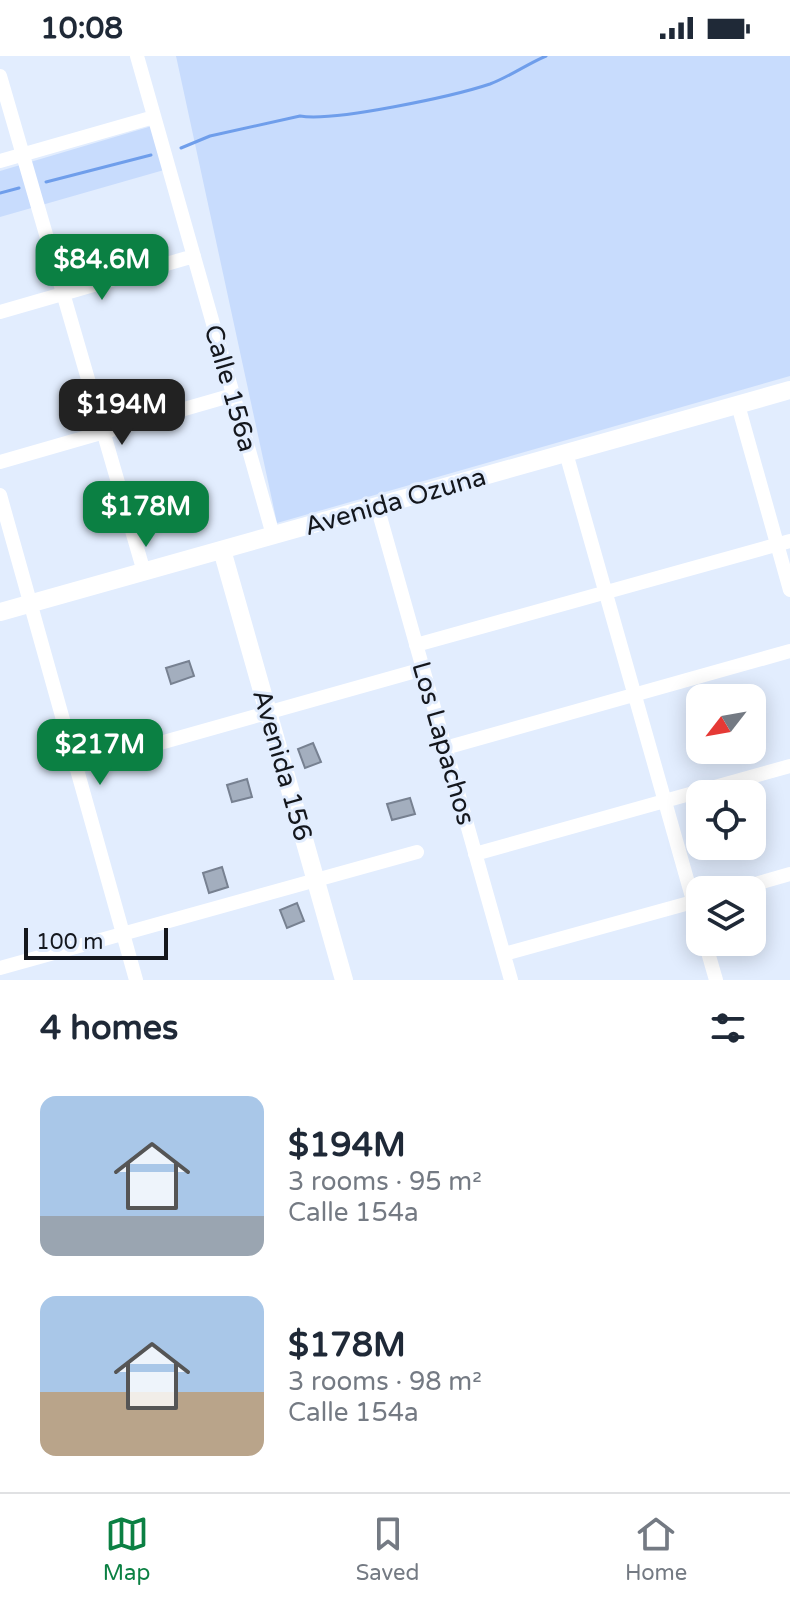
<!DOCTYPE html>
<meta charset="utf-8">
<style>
body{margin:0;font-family:"Varela Round",sans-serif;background:#f6f6f7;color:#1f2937;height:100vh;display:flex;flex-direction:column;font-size:30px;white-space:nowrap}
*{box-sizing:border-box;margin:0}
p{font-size:26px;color:#747a83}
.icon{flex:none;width:44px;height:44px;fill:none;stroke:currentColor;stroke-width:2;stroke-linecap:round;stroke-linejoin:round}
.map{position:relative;height:924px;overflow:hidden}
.side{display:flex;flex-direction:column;background:#fff;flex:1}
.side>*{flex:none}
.needle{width:52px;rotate:239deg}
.buttons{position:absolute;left:686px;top:628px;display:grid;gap:16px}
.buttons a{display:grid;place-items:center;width:80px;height:80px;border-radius:16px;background:#fff;box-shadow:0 4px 20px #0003;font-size:40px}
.scale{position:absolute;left:24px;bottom:20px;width:144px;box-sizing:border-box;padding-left:8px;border:4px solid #14171d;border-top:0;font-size:22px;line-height:28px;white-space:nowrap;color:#14171d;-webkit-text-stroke:6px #e2edfe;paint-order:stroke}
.price{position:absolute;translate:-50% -68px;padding:0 18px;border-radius:16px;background:#0b8043;color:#fff;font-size:26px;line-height:52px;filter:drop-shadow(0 2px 4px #0008)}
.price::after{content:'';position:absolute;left:50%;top:48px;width:24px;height:18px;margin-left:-12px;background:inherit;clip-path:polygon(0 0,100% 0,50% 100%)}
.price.selected{background:#222;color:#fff}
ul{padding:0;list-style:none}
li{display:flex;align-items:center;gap:24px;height:200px;padding:0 40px}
li span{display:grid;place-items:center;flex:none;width:224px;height:160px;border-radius:16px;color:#555}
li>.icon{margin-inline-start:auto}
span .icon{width:96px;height:96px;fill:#fffc;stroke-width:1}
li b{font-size:34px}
h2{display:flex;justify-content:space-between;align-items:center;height:96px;padding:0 40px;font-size:34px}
.status{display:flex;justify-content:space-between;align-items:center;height:56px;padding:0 40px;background:#fff;direction:ltr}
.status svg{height:22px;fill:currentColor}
.menu{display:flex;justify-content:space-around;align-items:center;height:112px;border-top:2px solid #e0e1e3;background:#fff;font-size:22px;color:#747a83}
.menu a{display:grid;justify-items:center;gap:4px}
.menu .selected{color:#0b8043}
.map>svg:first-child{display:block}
.green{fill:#c8dcfd}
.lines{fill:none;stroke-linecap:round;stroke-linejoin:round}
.stream{stroke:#6f9eeb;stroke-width:3}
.building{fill:#a3aebe;stroke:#778191;stroke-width:2}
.minor{stroke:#fff;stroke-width:14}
.major{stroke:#fff;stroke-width:18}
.labels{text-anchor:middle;stroke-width:6;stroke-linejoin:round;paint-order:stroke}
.street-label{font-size:26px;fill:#14171d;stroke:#e2edfe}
</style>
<div class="status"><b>10:08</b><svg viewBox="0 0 49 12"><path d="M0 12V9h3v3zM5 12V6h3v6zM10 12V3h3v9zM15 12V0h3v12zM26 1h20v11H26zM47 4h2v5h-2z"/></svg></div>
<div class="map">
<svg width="790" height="924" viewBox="0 0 790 924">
<rect width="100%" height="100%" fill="#e2edfe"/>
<path class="green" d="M176 0H790V320L277 467Z
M152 70 164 114 0 161V115Z"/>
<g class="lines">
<path class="stream" d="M181 92 210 80 300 60C334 66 454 40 490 28 509 21 527 8 546 0
M46 126 151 99
M0 137 19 132"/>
</g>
<path class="building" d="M189 605 194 620 171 628 166 612Z
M313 687 321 706 305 712 298 693Z
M247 723 252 741 232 746 227 729Z
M410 742 415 758 392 764 387 748Z
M222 811 228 831 209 837 203 817Z
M297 847 304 865 287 872 280 854Z"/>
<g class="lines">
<path class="minor" d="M137 0 273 479
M0 20 144 516
M0 105 154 61
M0 256 194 200
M738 349 790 534
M566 397 700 869
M0 406 233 339
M0 439 136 924
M377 450 511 924
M416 589 790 485
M445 692 790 595
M75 711 423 613
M475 798 790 710
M734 834 790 818
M705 886 716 924
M504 898 700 844
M0 912 417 796"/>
<path class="major" d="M222 494 344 924
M0 556 790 334"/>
</g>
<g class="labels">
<g class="street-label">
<text transform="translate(231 332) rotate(74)" y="9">Calle 156a</text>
<text transform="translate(395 445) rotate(-16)" y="9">Avenida Ozuna</text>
<text transform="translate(444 687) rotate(74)" y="9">Los Lapachos</text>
<text transform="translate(283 709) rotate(74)" y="9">Avenida 156</text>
</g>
</g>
</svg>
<div class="buttons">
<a><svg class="needle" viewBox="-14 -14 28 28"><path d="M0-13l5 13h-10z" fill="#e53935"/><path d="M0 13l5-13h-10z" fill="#747a83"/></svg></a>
<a><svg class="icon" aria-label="locate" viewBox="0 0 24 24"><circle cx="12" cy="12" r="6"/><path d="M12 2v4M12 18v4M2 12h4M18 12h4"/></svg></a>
<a><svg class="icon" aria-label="layers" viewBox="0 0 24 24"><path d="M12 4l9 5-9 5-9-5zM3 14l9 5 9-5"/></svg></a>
</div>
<div class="scale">100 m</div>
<b class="price" style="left:102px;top:246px">$84.6M</b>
<b class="price selected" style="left:122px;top:391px">$194M</b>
<b class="price" style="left:146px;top:493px">$178M</b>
<b class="price" style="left:100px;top:731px">$217M</b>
</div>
<section class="side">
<h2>4 homes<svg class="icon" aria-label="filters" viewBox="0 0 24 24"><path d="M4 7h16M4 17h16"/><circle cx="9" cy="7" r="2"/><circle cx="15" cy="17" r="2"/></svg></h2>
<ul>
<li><span style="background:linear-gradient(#a9c7e8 75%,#9aa5b1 0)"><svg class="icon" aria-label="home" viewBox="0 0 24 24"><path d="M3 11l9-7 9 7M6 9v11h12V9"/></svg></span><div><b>$194M</b><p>3 rooms · 95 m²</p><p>Calle 154a</p></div></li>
<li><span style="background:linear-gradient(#a9c7e8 60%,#b9a48a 0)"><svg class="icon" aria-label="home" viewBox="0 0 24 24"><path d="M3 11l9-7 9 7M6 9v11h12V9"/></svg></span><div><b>$178M</b><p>3 rooms · 98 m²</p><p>Calle 154a</p></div></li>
</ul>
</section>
<nav class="menu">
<a class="selected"><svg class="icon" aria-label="map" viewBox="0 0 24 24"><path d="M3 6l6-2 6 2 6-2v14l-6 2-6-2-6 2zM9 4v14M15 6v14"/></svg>Map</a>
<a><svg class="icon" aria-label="saved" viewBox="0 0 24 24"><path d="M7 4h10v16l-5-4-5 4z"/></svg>Saved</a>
<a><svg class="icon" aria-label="home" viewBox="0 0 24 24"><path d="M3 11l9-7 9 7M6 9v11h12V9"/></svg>Home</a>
</nav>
